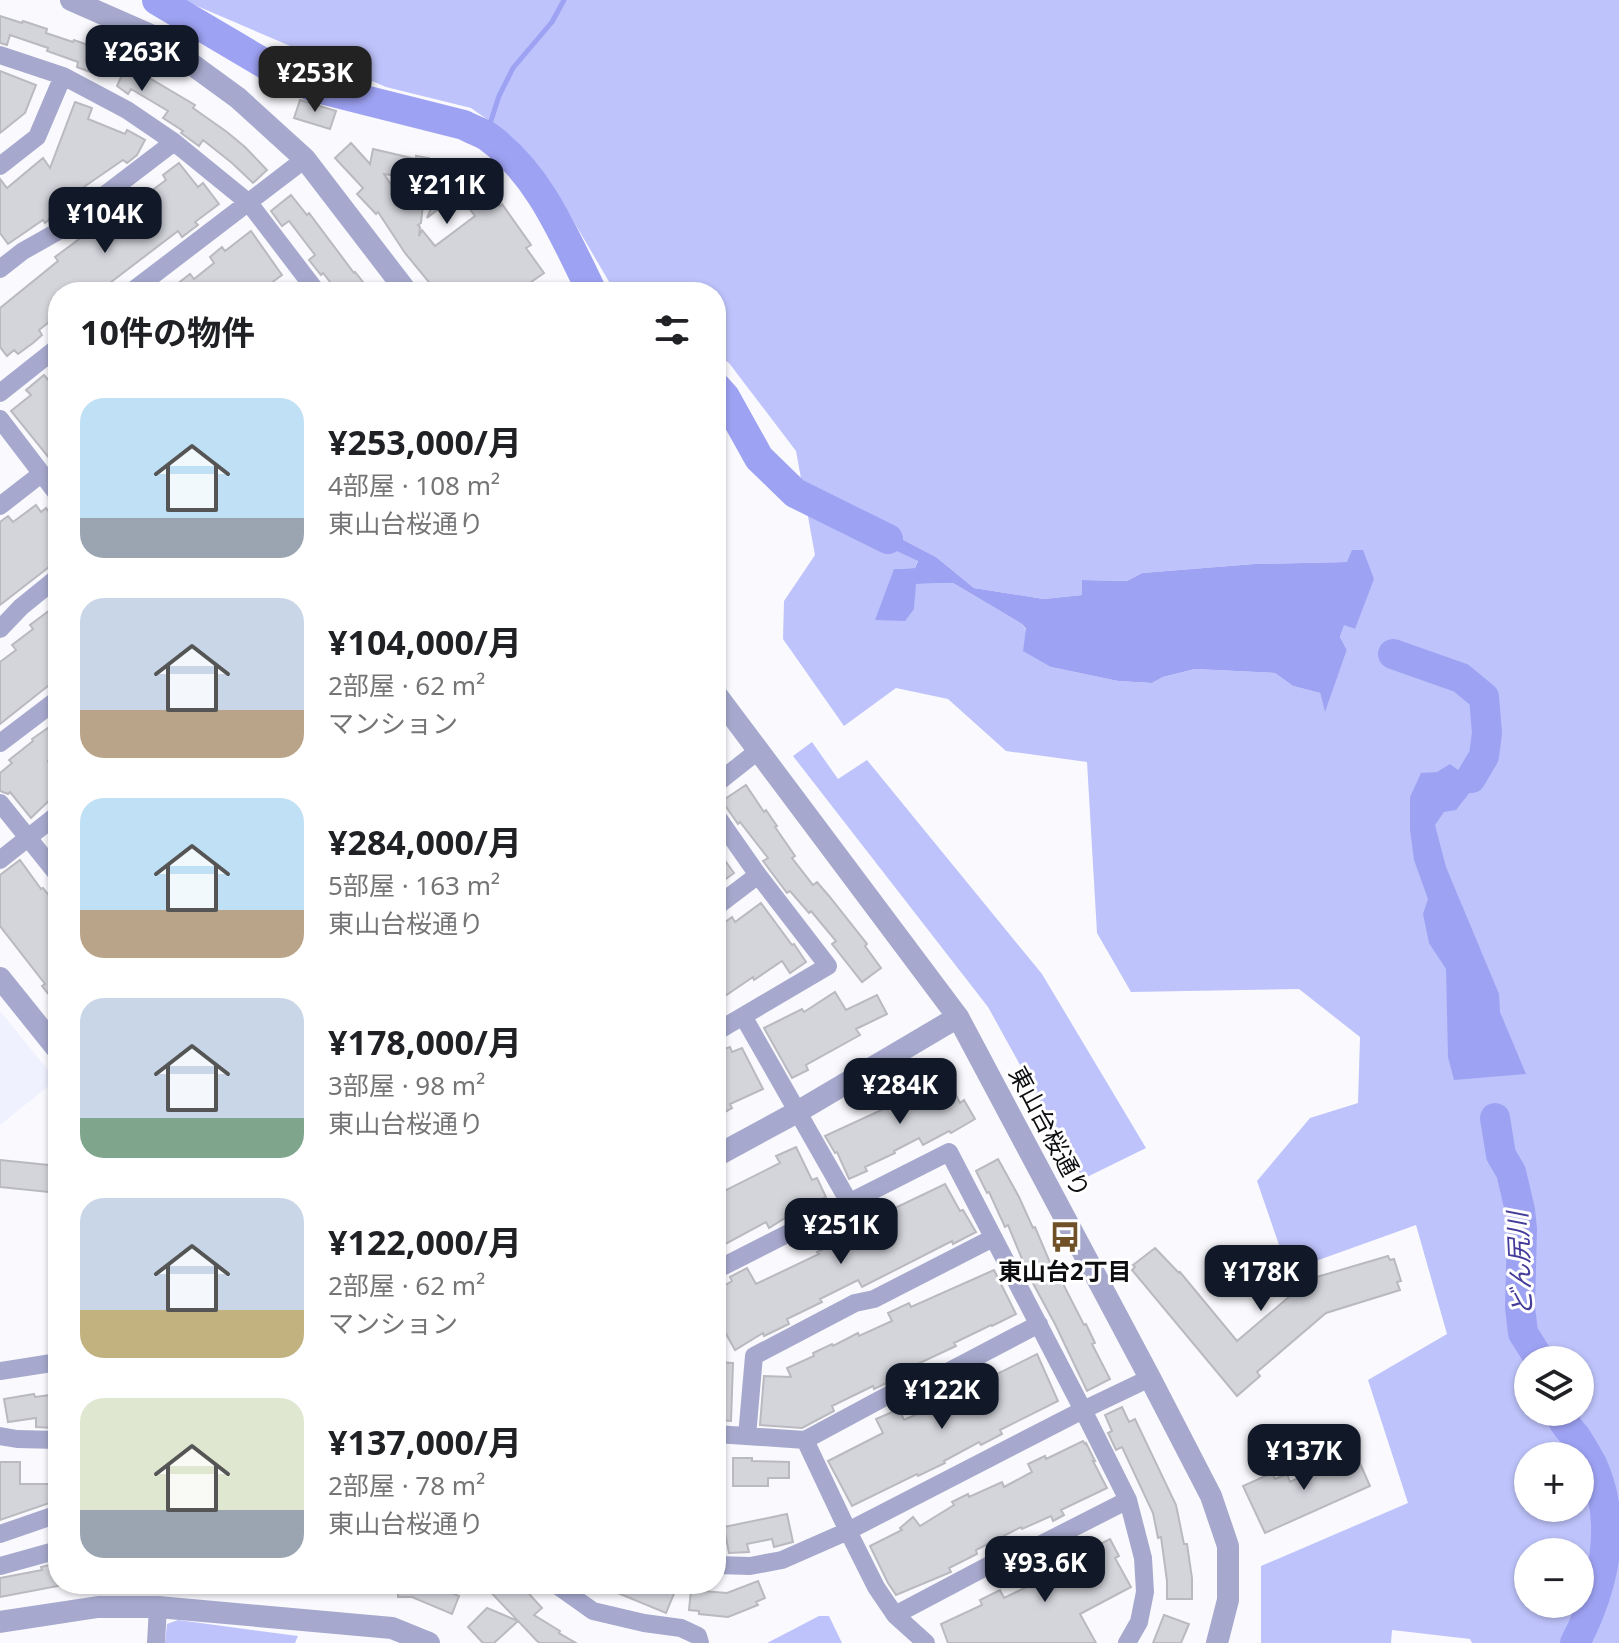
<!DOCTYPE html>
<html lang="ja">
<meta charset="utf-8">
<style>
body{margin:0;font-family:"Noto Sans","Noto Sans JP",sans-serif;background:#f6f6f6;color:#202124;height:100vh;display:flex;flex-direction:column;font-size:30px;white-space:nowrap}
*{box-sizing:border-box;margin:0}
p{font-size:26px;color:#757577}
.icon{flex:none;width:44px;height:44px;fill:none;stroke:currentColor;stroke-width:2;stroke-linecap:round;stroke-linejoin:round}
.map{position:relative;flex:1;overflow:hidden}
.drawer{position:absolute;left:48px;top:282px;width:678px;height:1312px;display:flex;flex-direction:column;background:#fff;border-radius:32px;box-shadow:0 2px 6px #0004}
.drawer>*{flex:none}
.tools{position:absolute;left:1514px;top:1346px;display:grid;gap:16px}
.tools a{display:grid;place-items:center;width:80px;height:80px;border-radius:50%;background:#fff;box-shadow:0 2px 6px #0004;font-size:40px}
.price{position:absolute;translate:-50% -68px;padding:0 18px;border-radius:16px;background:#111827;color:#fff;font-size:26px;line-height:52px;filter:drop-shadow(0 2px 4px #0008)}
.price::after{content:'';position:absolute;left:50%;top:48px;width:24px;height:18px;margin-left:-12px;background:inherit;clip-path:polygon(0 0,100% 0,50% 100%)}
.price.on{background:#222;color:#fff}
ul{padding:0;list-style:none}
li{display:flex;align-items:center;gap:24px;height:200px;padding:0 32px}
li span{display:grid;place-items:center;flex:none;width:224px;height:160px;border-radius:24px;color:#555}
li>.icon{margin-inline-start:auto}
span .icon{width:96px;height:96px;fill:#fffc;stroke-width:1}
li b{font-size:34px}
h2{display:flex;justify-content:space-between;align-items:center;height:96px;padding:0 32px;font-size:34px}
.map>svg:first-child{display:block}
.built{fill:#f0f1ff}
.green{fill:#bec3fb;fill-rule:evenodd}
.water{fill:#9ea2f3}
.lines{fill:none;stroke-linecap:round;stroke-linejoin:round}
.stream{stroke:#9ea2f3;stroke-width:5}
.river{stroke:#9ea2f3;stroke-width:30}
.building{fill:#d4d5db;stroke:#b9b9bf;stroke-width:2}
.minor{stroke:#a6a9cd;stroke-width:18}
.tertiary{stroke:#a6a9cd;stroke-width:22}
.labels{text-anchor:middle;stroke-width:6;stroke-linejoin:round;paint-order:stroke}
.street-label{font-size:24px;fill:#0d0e10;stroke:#fff}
.poi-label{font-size:24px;font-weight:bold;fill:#0d0e10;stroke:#fff}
.water-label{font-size:26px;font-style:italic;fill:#433c99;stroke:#fff}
</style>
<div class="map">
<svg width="1619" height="1643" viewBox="0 0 1619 1643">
<rect width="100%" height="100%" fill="#fafafe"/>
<path class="built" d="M0 1011 56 1080 0 1125Z"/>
<path class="green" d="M183 0H1619V1643H1472L1470 1639 1392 1630 1391 1643H1261V1566L1408 1503 1368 1380 1447 1334 1416 1225 1288 1271 1257 1181 1310 1118 1358 1103 1360 1037 1299 989 1131 992 1097 933 1087 762 1006 751 948 699 896 688 844 726 783 639 784 601 815 555 796 451 729 363 716 354V292H615L553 186 508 134 471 108 386 87ZM890 533 936 557 974 588 1044 599 1082 595 1083 580 1127 581 1142 573 1254 564 1347 562 1355 629 1344 624 1340 637 1347 650 1325 711 1320 693 1293 686 1275 673 1195 669 1163 677 1152 683 1118 681 1051 667 1022 624 953 583 915 584 914 609 894 569 915 568 918 560 886 546ZM1528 1360H1580V1412H1528ZM1528 1456H1580V1508H1528ZM1528 1552H1580V1604H1528Z
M812 742 838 779 867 760 1042 974 1146 1148 1083 1179 988 1007 793 756Z
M819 1616H829L842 1643H767Z
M178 1620 298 1636 295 1643H165L167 1624Z"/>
<path class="water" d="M890 533 936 557 974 588 1044 599 1082 595V580L1127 581 1142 573 1254 564 1347 562 1352 550H1363L1374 579 1355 629 1344 625 1340 637 1347 650 1325 712 1320 693 1293 686 1275 673 1195 669 1163 677 1152 683 1118 681 1051 667 1023 651 1026 629 1022 624 953 583 916 584 914 609 905 621 875 620 894 569 915 568 918 561 886 546Z
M1450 764 1458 770 1466 769 1474 787 1456 810 1444 812 1435 825 1446 867 1499 994 1500 1012 1526 1074 1454 1080 1448 1057 1446 969 1429 943 1423 914 1428 899 1414 860 1410 830V797L1421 773 1437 772Z"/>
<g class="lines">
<path class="stream" d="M486 136 499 96 513 68 552 22 564 0"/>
<path class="river" d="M157 0 267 65 313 87 464 125C471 129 480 132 487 136 540 174 564 236 592 292
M716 387 725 397 759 458 795 493 888 539
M1393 654 1461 678 1484 697 1487 733 1484 756 1471 778
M1495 1118 1501 1155 1511 1172 1520 1210 1522 1229 1520 1307 1523 1333 1540 1360
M1559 1412C1563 1423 1569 1429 1576 1437 1582 1446 1587 1455 1592 1464 1619 1524 1604 1587 1575 1643"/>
</g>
<path class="building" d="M0 16 22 23 23 21 47 29 46 33 73 42 74 40 113 54 138 68 136 70 195 105 193 108 227 132 245 147 267 170 253 183 232 163 203 140 199 146 181 133 183 131 163 118 168 111 131 89 128 94 117 86 122 75 98 61 93 73 77 67 78 62 47 51 48 48 10 35 7 45 0 43Z
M0 71 36 85 25 113 0 133Z
M300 100 336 111 330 129 294 118Z
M75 102 92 108 88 119 125 134 127 130 145 140 137 155 127 163 123 160 78 191 59 206 62 209 45 223 43 220 8 244 0 233V179L7 188 43 158 50 168Z
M351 143 370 164 373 149 416 159V156L429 158 426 180 384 174 407 208 424 195 421 223 418 225 420 227 419 236 422 230 435 246 475 216 458 194 427 218 452 160 475 170 474 173 500 206 502 204 531 245 526 248 544 273 517 292H437L405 253 378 212 376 214 357 194 363 188 335 158Z
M179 163 198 187 203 183 219 204 195 222 198 225 182 237 178 231 98 292H58V315L39 330 42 335 33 343 18 354 14 350 7 356 0 347V308L58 261 55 257 98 225 99 227 121 211 123 212 166 180 163 175Z
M291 195 307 215 309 213 354 273 355 272 371 292H338L323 273 321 275 309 260 315 255 289 221 282 226 271 211Z
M251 231 282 275 259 292H167L190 274 194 279 214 263 210 257 222 247 225 251Z
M44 375 50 382 58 376V469L11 411 31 395 26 390Z
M36 505 41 512 46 508 58 524V560L0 605V522L8 516 13 522Z
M58 604V678L0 724V662L16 650 12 645 33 629 30 625Z
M58 721V753L48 761 58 772V792L31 818 10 792 8 794 0 791V773L12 763 9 760 33 741 32 739Z
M746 785 764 812 766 810 777 826 775 827 795 856 792 858 813 885 817 882 829 896 867 944 865 946 881 968 862 982 832 944 836 941 811 911 809 913 790 891 787 893 763 861 768 858 740 822 738 824 722 801Z
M716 848 734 873 716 886Z
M20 860 41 889 43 888 55 903 49 907 58 919V1006L42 986 45 984 0 926V875Z
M761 903 792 945 794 944 806 962 790 973 782 961 754 980 753 977 716 1002V929L732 917 735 922Z
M835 992 846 1010 877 995 887 1014 856 1029 860 1035 806 1065 808 1070 792 1078 764 1028 802 1009 804 1012Z
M730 1047 732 1052 742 1048 763 1089 730 1104 732 1108 716 1117V1052Z
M946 1076 960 1103 964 1100 975 1119 951 1133 949 1131 923 1145 919 1138 894 1151 895 1153 865 1167 867 1171 849 1179 837 1152 835 1153 825 1136 888 1107 884 1097 902 1089 906 1098Z
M796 1147 812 1180 817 1178 826 1197 793 1213 769 1228 766 1222 716 1249V1228L722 1225 716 1212V1195L780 1163 776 1156Z
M998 1159 1019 1197 1033 1228 1035 1227 1051 1265 1053 1264 1084 1325 1086 1324 1095 1343 1092 1344 1110 1379 1087 1391 1055 1324 1029 1276 1008 1225 1005 1227 989 1192 987 1193 976 1171Z
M0 1160 58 1166V1193L0 1187Z
M945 1184 960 1211 963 1210 976 1232 953 1244 952 1241 862 1287 858 1280 820 1299 822 1302 787 1319 789 1324 764 1336 763 1333 735 1350 716 1316V1290L732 1281 730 1277 747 1268 756 1284 819 1254 817 1252 845 1238 843 1235 896 1210 895 1208Z
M1155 1248 1179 1273 1180 1272 1237 1341 1310 1279 1388 1256 1390 1260 1394 1259 1401 1281 1397 1282 1400 1290 1326 1313 1257 1372 1260 1376 1237 1396 1132 1270 1135 1267 1133 1265Z
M994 1270 1016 1314 992 1326 991 1325 954 1343 956 1346 896 1374 897 1378 874 1389 873 1386 832 1406 834 1411 802 1428 760 1425 764 1376 791 1377 787 1368 814 1356 813 1353 832 1344 833 1346 858 1333 859 1336 892 1321 888 1313 909 1303 911 1307Z
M1037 1354 1058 1401 1000 1430 1002 1434 981 1445 979 1442 944 1461 945 1463 918 1476 917 1474 852 1506 828 1461 883 1433 876 1419 899 1409 904 1420 960 1395 959 1393Z
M716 1362 733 1363 731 1421 716 1420Z
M34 1394 35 1397 58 1394V1422H55V1428L36 1427V1418L8 1422 4 1399Z
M1122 1407 1129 1422 1135 1419 1176 1505 1184 1544H1187L1192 1578V1599H1167V1581L1161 1537 1158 1538 1153 1513 1122 1447 1116 1450 1108 1433 1112 1431 1105 1415Z
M1083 1441 1085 1444 1086 1443 1095 1461H1093L1107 1488 1061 1510 1064 1515 1053 1521 1051 1516 1022 1529 1021 1527 976 1550 977 1554 949 1568 951 1572 896 1595 888 1583 870 1546 902 1530 900 1528 913 1517 920 1526 954 1505 952 1502 968 1494 969 1497 1002 1482 1004 1487 1032 1472 1028 1464 1045 1456 1046 1459Z
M1355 1452 1370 1486 1265 1533 1243 1486 1272 1473 1275 1479 1287 1474 1290 1482Z
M733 1458H752V1461L789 1462V1478H768V1486H733Z
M0 1462H20V1484H58V1500L0 1520Z
M787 1514 793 1542 774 1547 772 1539 747 1544 749 1552 729 1553 724 1527Z
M1110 1539 1119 1556 1115 1558 1131 1587 1080 1614 1096 1643H948L941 1624 982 1605 980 1600 1000 1590 1004 1598 1037 1582 1034 1577Z
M58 1563V1586L0 1597V1578L42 1570 41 1567Z
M758 1581 765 1598 756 1602 758 1605 728 1617 699 1614V1611L689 1610 691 1590 727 1593Z
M398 1584H431L459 1596 452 1614 412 1597H398Z
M483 1584H520L542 1608 534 1615 560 1631 559 1633 576 1643H540L537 1641Z
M596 1584H678L666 1613Z
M487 1608 518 1621 494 1643H483L468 1627Z
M1164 1615 1189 1624 1181 1643H1153Z"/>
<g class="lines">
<path class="minor" d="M0 55 63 76 127 110 174 142 249 203 317 292
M0 166 37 137 63 76
M0 269 23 251 55 233 174 142
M131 292 305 159
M0 393 58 347
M0 419 58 495
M0 506 41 474
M0 629 21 607 58 577
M0 743 58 699
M716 784 759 750
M0 803 58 875
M716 815 758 875 828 966 716 1032
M0 860 58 814
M716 907 758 875
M743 1016 849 1202
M716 1270 949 1152 1083 1410 1128 1500 1143 1558 1145 1592 1139 1622 1127 1643
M0 1371 58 1362
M716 1434 805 1440 848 1531 876 1587 895 1615 926 1643
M0 1436 17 1439 58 1440
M747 1436 754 1356 855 1303 874 1299 993 1238
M805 1440 898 1390 919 1387 1039 1324
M0 1534 58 1514
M716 1565 750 1566 782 1560 848 1531 1083 1410 1150 1378
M0 1566 58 1550
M555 1584 593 1611 644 1623 681 1628 698 1636 700 1643
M895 1615 999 1560 1014 1558 1128 1500
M156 1643 158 1607"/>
<path class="tertiary" d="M71 0 153 36 238 98 305 159 407 292
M716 694 958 1017 1150 1378 1211 1496 1228 1546V1600L1217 1643
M0 978 58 1050
M716 1156 799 1111 958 1017
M0 1622 98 1607H158L392 1628 429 1643"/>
</g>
<defs>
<symbol id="bus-bare" viewBox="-9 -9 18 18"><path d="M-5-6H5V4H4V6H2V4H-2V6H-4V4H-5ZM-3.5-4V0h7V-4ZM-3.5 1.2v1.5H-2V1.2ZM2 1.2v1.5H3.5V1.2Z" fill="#705026" stroke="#fff" stroke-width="2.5" paint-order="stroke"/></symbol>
</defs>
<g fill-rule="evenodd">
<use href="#bus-bare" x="1043" y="1215" width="44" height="44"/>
</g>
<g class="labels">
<g class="street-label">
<text transform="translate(1049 1132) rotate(62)" y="8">東山台桜通り</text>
</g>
<g class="poi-label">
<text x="1065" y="1280">東山台2丁目</text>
</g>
<g class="water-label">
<text transform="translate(1520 1264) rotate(-93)" y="9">どん尻川</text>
</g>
</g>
</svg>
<div class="tools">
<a><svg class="icon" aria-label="layers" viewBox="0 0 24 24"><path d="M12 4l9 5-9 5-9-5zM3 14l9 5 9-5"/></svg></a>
<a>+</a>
<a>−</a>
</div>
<b class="price" style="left:142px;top:93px">¥263K</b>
<b class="price on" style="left:315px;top:114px">¥253K</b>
<b class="price" style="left:447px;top:226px">¥211K</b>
<b class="price" style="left:105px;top:255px">¥104K</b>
<b class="price" style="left:900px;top:1126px">¥284K</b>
<b class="price" style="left:841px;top:1266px">¥251K</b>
<b class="price" style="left:1261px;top:1313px">¥178K</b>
<b class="price" style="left:942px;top:1431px">¥122K</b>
<b class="price" style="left:1304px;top:1492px">¥137K</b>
<b class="price" style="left:1045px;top:1604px">¥93.6K</b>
<section class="drawer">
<h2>10件の物件<svg class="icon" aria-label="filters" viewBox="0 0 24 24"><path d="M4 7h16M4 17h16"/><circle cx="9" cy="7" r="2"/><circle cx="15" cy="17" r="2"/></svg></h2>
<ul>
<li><span style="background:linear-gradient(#bfe0f5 75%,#9aa5b1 0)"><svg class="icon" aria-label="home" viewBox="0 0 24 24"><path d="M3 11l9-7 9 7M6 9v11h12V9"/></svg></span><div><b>¥253,000/月</b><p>4部屋 · 108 m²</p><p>東山台桜通り</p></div></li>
<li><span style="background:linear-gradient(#c9d6e8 70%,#b9a48a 0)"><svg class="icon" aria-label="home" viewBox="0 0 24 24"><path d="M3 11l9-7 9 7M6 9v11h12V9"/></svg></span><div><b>¥104,000/月</b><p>2部屋 · 62 m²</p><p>マンション</p></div></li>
<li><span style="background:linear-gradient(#bfe0f5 70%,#b9a48a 0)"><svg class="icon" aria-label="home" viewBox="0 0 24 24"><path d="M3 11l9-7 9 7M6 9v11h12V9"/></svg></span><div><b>¥284,000/月</b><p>5部屋 · 163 m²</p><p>東山台桜通り</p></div></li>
<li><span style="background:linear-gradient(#c9d6e8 75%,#7fa58c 0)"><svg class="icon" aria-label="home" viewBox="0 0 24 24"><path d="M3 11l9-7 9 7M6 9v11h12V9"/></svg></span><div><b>¥178,000/月</b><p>3部屋 · 98 m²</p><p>東山台桜通り</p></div></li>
<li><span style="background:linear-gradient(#c9d6e8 70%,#c2b280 0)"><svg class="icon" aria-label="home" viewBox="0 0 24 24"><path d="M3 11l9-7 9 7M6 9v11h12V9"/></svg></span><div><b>¥122,000/月</b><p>2部屋 · 62 m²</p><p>マンション</p></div></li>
<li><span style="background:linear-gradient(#dfe7d0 70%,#9aa5b1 0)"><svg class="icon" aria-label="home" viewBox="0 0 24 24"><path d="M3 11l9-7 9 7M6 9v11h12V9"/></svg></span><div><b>¥137,000/月</b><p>2部屋 · 78 m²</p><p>東山台桜通り</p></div></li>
</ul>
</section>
</div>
